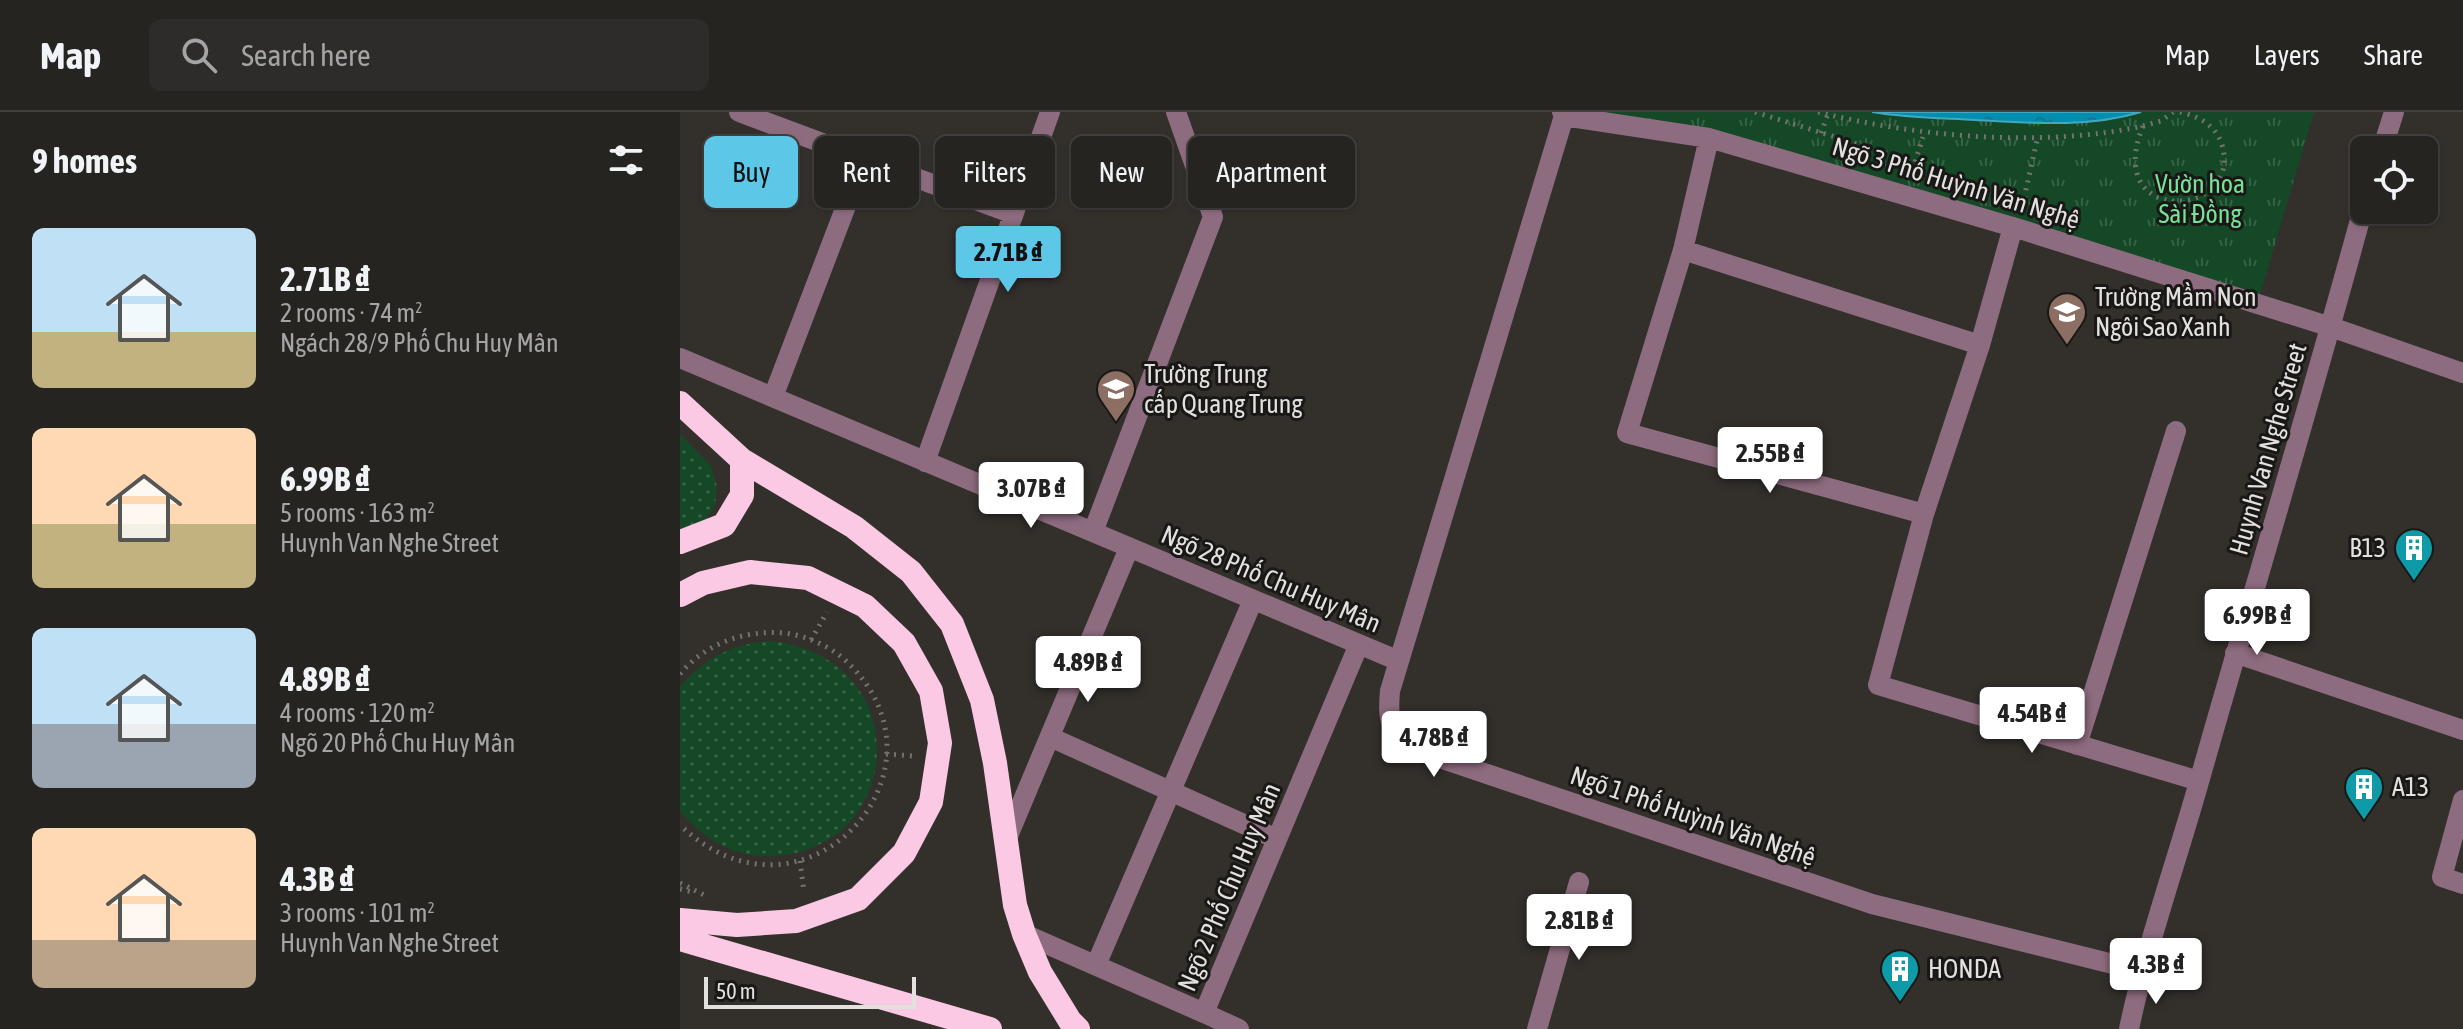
<!DOCTYPE html>
<meta charset="utf-8">
<style>
body{margin:0;font-family:"Asap Condensed",sans-serif;background:#2e2c2a;color:#f1f3f6;height:100vh;display:flex;flex-direction:column;font-size:30px;white-space:nowrap}
*{box-sizing:border-box;margin:0}
p{font-size:26px;color:#a4a4a5}
.icon{flex:none;width:44px;height:44px;fill:none;stroke:currentColor;stroke-width:2;stroke-linecap:round;stroke-linejoin:round}
.map{position:relative;flex:1;overflow:hidden}
.details{display:flex;flex-direction:column;background:#262421;width:680px}
.details>*{flex:none}
.hud{position:absolute;left:24px;top:24px;width:760px;height:72px;display:flex;gap:16px}
.buttons{position:absolute;left:1670px;top:24px;display:grid;gap:16px}
.buttons a{display:grid;place-items:center;width:88px;height:88px;border-radius:12px;background:#262421;box-shadow:0 2px 6px #0004,0 0 0 2px #42413f;font-size:40px}
.scale{position:absolute;left:24px;bottom:20px;width:212px;box-sizing:border-box;padding-left:8px;border:4px solid #e3e1de;border-top:0;font-size:22px;line-height:28px;white-space:nowrap;color:#e3e1de;-webkit-text-stroke:6px #191816;paint-order:stroke}
.price{position:absolute;translate:-50% -68px;padding:0 18px;border-radius:8px;background:#fff;color:#222;font-size:26px;line-height:52px;filter:drop-shadow(0 2px 4px #0008)}
.price::after{content:'';position:absolute;left:50%;top:48px;width:24px;height:18px;margin-left:-12px;background:inherit;clip-path:polygon(0 0,100% 0,50% 100%)}
.price.selected{background:#5dc7e8;color:#111}
ul{padding:0;list-style:none}
li{display:flex;align-items:center;gap:24px;height:200px;padding:0 32px}
li span{display:grid;place-items:center;flex:none;width:224px;height:160px;border-radius:12px;color:#555}
li>.icon{margin-inline-start:auto}
span .icon{width:96px;height:96px;fill:#fffc;stroke-width:1}
li b{font-size:34px}
h2{display:flex;justify-content:space-between;align-items:center;height:96px;padding:0 32px;font-size:34px}
.tag{padding:0 28px;border-radius:12px;background:#262421;box-shadow:0 2px 6px #0004,0 0 0 2px #42413f;font-size:28px;line-height:72px}
.tag.selected{background:#5dc7e8;color:#111}
header{display:flex;align-items:center;gap:48px;box-sizing:border-box;height:112px;padding:0 40px;background:#262421;border-bottom:2px solid #42413f}
header strong{font-size:38px}
nav{display:flex;gap:44px;margin-inline-start:auto;font-size:28px}
.search{width:560px;height:72px;background:#2e2c2a;display:flex;align-items:center;gap:20px;box-sizing:border-box;padding:0 28px;border-radius:12px;color:#a4a4a5;font-size:30px}
main{display:flex;flex:1;min-height:0}
.map>svg:first-child{display:block}
.grass{fill:url(#grass-dots)}
.park{fill:url(#park-tufts)}
.water{fill:url(#water-ripples);stroke:#44a7be;stroke-width:2}
.lines{fill:none;stroke-linecap:round;stroke-linejoin:round}
.path{stroke:#75726e;stroke-width:5;stroke-dasharray:2 6;stroke-linecap:butt}
.minor{stroke:#8e6c7f;stroke-width:20}
.highway{stroke:#fcc9e5;stroke-width:24}
.labels{text-anchor:middle;stroke-width:6;stroke-linejoin:round;paint-order:stroke}
.street-label{font-size:26px;fill:#e3e1de;stroke:#191816}
.park-label{font-size:26px;fill:#78e097;stroke:#191816}
.poi-label{font-size:26px;fill:#e3e1de;stroke:#191816;text-anchor:start}
</style>
<header>
<strong>Map</strong>
<div class="search"><svg class="icon" aria-label="search" viewBox="0 0 24 24"><circle cx="10" cy="10" r="6"/><path d="M15 15l6 6"/></svg>Search here</div>
<nav><a>Map</a><a>Layers</a><a>Share</a></nav>
</header>
<main>
<section class="details">
<h2>9 homes<svg class="icon" aria-label="filters" viewBox="0 0 24 24"><path d="M4 7h16M4 17h16"/><circle cx="9" cy="7" r="2"/><circle cx="15" cy="17" r="2"/></svg></h2>
<ul>
<li><span style="background:linear-gradient(#bfe0f5 65%,#c2b280 0)"><svg class="icon" aria-label="home" viewBox="0 0 24 24"><path d="M3 11l9-7 9 7M6 9v11h12V9"/></svg></span><div><b>2.71B ₫</b><p>2 rooms · 74 m²</p><p>Ngách 28/9 Phố Chu Huy Mân</p></div></li>
<li><span style="background:linear-gradient(#ffd9b3 60%,#c2b280 0)"><svg class="icon" aria-label="home" viewBox="0 0 24 24"><path d="M3 11l9-7 9 7M6 9v11h12V9"/></svg></span><div><b>6.99B ₫</b><p>5 rooms · 163 m²</p><p>Huynh Van Nghe Street</p></div></li>
<li><span style="background:linear-gradient(#bfe0f5 60%,#9aa5b1 0)"><svg class="icon" aria-label="home" viewBox="0 0 24 24"><path d="M3 11l9-7 9 7M6 9v11h12V9"/></svg></span><div><b>4.89B ₫</b><p>4 rooms · 120 m²</p><p>Ngõ 20 Phố Chu Huy Mân</p></div></li>
<li><span style="background:linear-gradient(#ffd9b3 70%,#b9a48a 0)"><svg class="icon" aria-label="home" viewBox="0 0 24 24"><path d="M3 11l9-7 9 7M6 9v11h12V9"/></svg></span><div><b>4.3B ₫</b><p>3 rooms · 101 m²</p><p>Huynh Van Nghe Street</p></div></li>
</ul>
</section>
<div class="map">
<svg width="1783" height="917" viewBox="0 0 1783 917">
<defs>
<pattern id="grass-dots" width="8" height="8" patternUnits="userSpaceOnUse" patternTransform="scale(2)"><rect width="8" height="8" fill="#144827"/><path d="M2 2h.1M6 6h.1" fill="none" stroke="#366246" stroke-width="1.8" stroke-linecap="round"/></pattern>
<pattern id="park-tufts" width="24" height="20" patternUnits="userSpaceOnUse" patternTransform="scale(2)"><rect width="24" height="20" fill="#144827"/><path d="M3 7l-1-3M5 7V3M7 7l1-3M15 17l-1-3M17 17v-4M19 17l1-3" fill="none" stroke="#366246"/></pattern>
<pattern id="water-ripples" width="26" height="14" patternUnits="userSpaceOnUse" patternTransform="scale(2)"><rect width="26" height="14" fill="#008eb1"/><path d="M2 4q2-2 4 0t4 0M15 11q2-2 4 0t4 0" fill="none" stroke="#18748a"/></pattern>
</defs>
<rect width="100%" height="100%" fill="#33302c"/>
<path class="grass" d="M0 322 31 354 37 374 35 393 24 411 0 425Z
M93 529C243 549 223 748 83 744 49 743 21 724 0 699V575C26 544 54 531 93 529Z"/>
<path class="park" d="M911 0H1634L1577 193Z"/>
<path class="water" d="M1192 0H1461C1408 16 1351 11 1296 8 1260 6 1227 6 1192 0Z"/>
<g class="lines">
<path class="path" d="M1075 0 1235 50 1244 22
M1138 0C1238 25 1361 36 1463 14 1421 116 1564 106 1542 33 1536 13 1518 4 1500 0
M1463 14 1481 9 1493 0
M1141 21 1148 2
M1344 86 1358 24
M131 528 147 500
M0 562C26 531 64 518 104 521 130 524 156 537 173 556 277 665 120 829 0 713
M206 642 233 644
M120 749 124 780
M0 771 24 783
M0 777 12 780"/>
<path class="minor" d="M59 0 333 102
M882 0 884 4 1029 26 1333 115 1651 215 1783 261
M884 4 710 579C707 612 711 622 739 639L1192 792 1437 853 1460 862
M1029 26 1003 138 947 321 1244 402
M1702 38 1714 0
M1333 115 1300 233 1244 402 1198 573 1519 669
M1003 138 1300 233
M0 246 719 549
M93 285 184 47
M245 350 370 0
M413 420 533 105 496 0
M1555 541 1783 618
M370 625 597 727
M1397 633 1496 319
M1783 688 1762 765 1783 772
M325 731 449 436
M344 822 524 901 679 532
M416 853 573 488
M524 901 559 917
M857 917 899 770
M1449 917C1466 836 1494 757 1517 677 1572 483 1631 289 1684 93"/>
<path class="highway" d="M0 291 62 348 174 415 231 460 272 512 302 588 315 651 335 793 344 822 360 860 390 909 398 917
M0 430 44 413 62 383V348
M0 483 23 471 70 460 128 466 185 494 224 531 251 579 260 631 251 690 224 741 178 787 116 809 57 813 0 808
M0 827 310 917"/>
</g>
<defs>
<symbol id="school-pin" viewBox="-11 -11 22 30"><path d="M0 17L-7.5 6A9.5 9.5 0 1 1 7.5 6Z" fill="#8d6e63" stroke="#191816"/><path d="M0-5L7-2L0 1L-7-2ZM-4 1L0 2.5L4 1V4Q0 6-4 4Z" fill="#fff"/></symbol>
<symbol id="building-pin" viewBox="-11 -11 22 30"><path d="M0 17L-7.5 6A9.5 9.5 0 1 1 7.5 6Z" fill="#0f9aa8" stroke="#191816"/><path d="M-4-6H4V6H1V3H-1V6H-4ZM-2.5-4.3h1.7v1.8h-1.7ZM.8-4.3h1.7v1.8H.8ZM-2.5-1h1.7V.8h-1.7ZM.8-1h1.7V.8H.8Z" fill="#fff"/></symbol>
</defs>
<g fill-rule="evenodd">
<use href="#school-pin" x="1365" y="178" width="44" height="60"/>
<use href="#school-pin" x="414" y="255" width="44" height="60"/>
<use href="#building-pin" x="1712" y="414" width="44" height="60"/>
<use href="#building-pin" x="1662" y="653" width="44" height="60"/>
<use href="#building-pin" x="1198" y="835" width="44" height="60"/>
</g>
<g class="labels">
<g class="street-label">
<text transform="translate(1276 71) rotate(17)" y="9">Ngõ 3 Phố Huỳnh Văn Nghệ</text>
<text transform="translate(1588 337) rotate(-74)" y="9">Huynh Van Nghe Street</text>
<text transform="translate(591 467) rotate(23)" y="9">Ngõ 28 Phố Chu Huy Mân</text>
<text transform="translate(1013 704) rotate(19)" y="9">Ngõ 1 Phố Huỳnh Văn Nghệ</text>
<text transform="translate(549 775) rotate(-67)" y="9">Ngõ 2 Phố Chu Huy Mân</text>
</g>
<g class="park-label">
<text x="1520" y="81">Vườn hoa<tspan x="1520" dy="30">Sài Đồng</tspan></text>
</g>
<g class="poi-label">
<text x="1415" y="194">Trường Mầm Non<tspan x="1415" dy="30">Ngôi Sao Xanh</tspan></text>
<text x="464" y="271">Trường Trung<tspan x="464" dy="30">cấp Quang Trung</tspan></text>
<text x="1706" y="445" text-anchor="end">B13</text>
<text x="1712" y="684">A13</text>
<text x="1248" y="866">HONDA</text>
</g>
</g>
</svg>
<div class="buttons">
<a><svg class="icon" aria-label="locate" viewBox="0 0 24 24"><circle cx="12" cy="12" r="6"/><path d="M12 2v4M12 18v4M2 12h4M18 12h4"/></svg></a>
</div>
<div class="scale">50 m</div>
<b class="price selected" style="left:328px;top:182px">2.71B ₫</b>
<b class="price" style="left:1090px;top:383px">2.55B ₫</b>
<b class="price" style="left:351px;top:418px">3.07B ₫</b>
<b class="price" style="left:1577px;top:545px">6.99B ₫</b>
<b class="price" style="left:408px;top:592px">4.89B ₫</b>
<b class="price" style="left:1352px;top:643px">4.54B ₫</b>
<b class="price" style="left:754px;top:667px">4.78B ₫</b>
<b class="price" style="left:899px;top:850px">2.81B ₫</b>
<b class="price" style="left:1476px;top:894px">4.3B ₫</b>
<div class="hud">
<a class="tag selected">Buy</a>
<a class="tag">Rent</a>
<a class="tag">Filters</a>
<a class="tag">New</a>
<a class="tag">Apartment</a>
</div>
</div>
</main>
